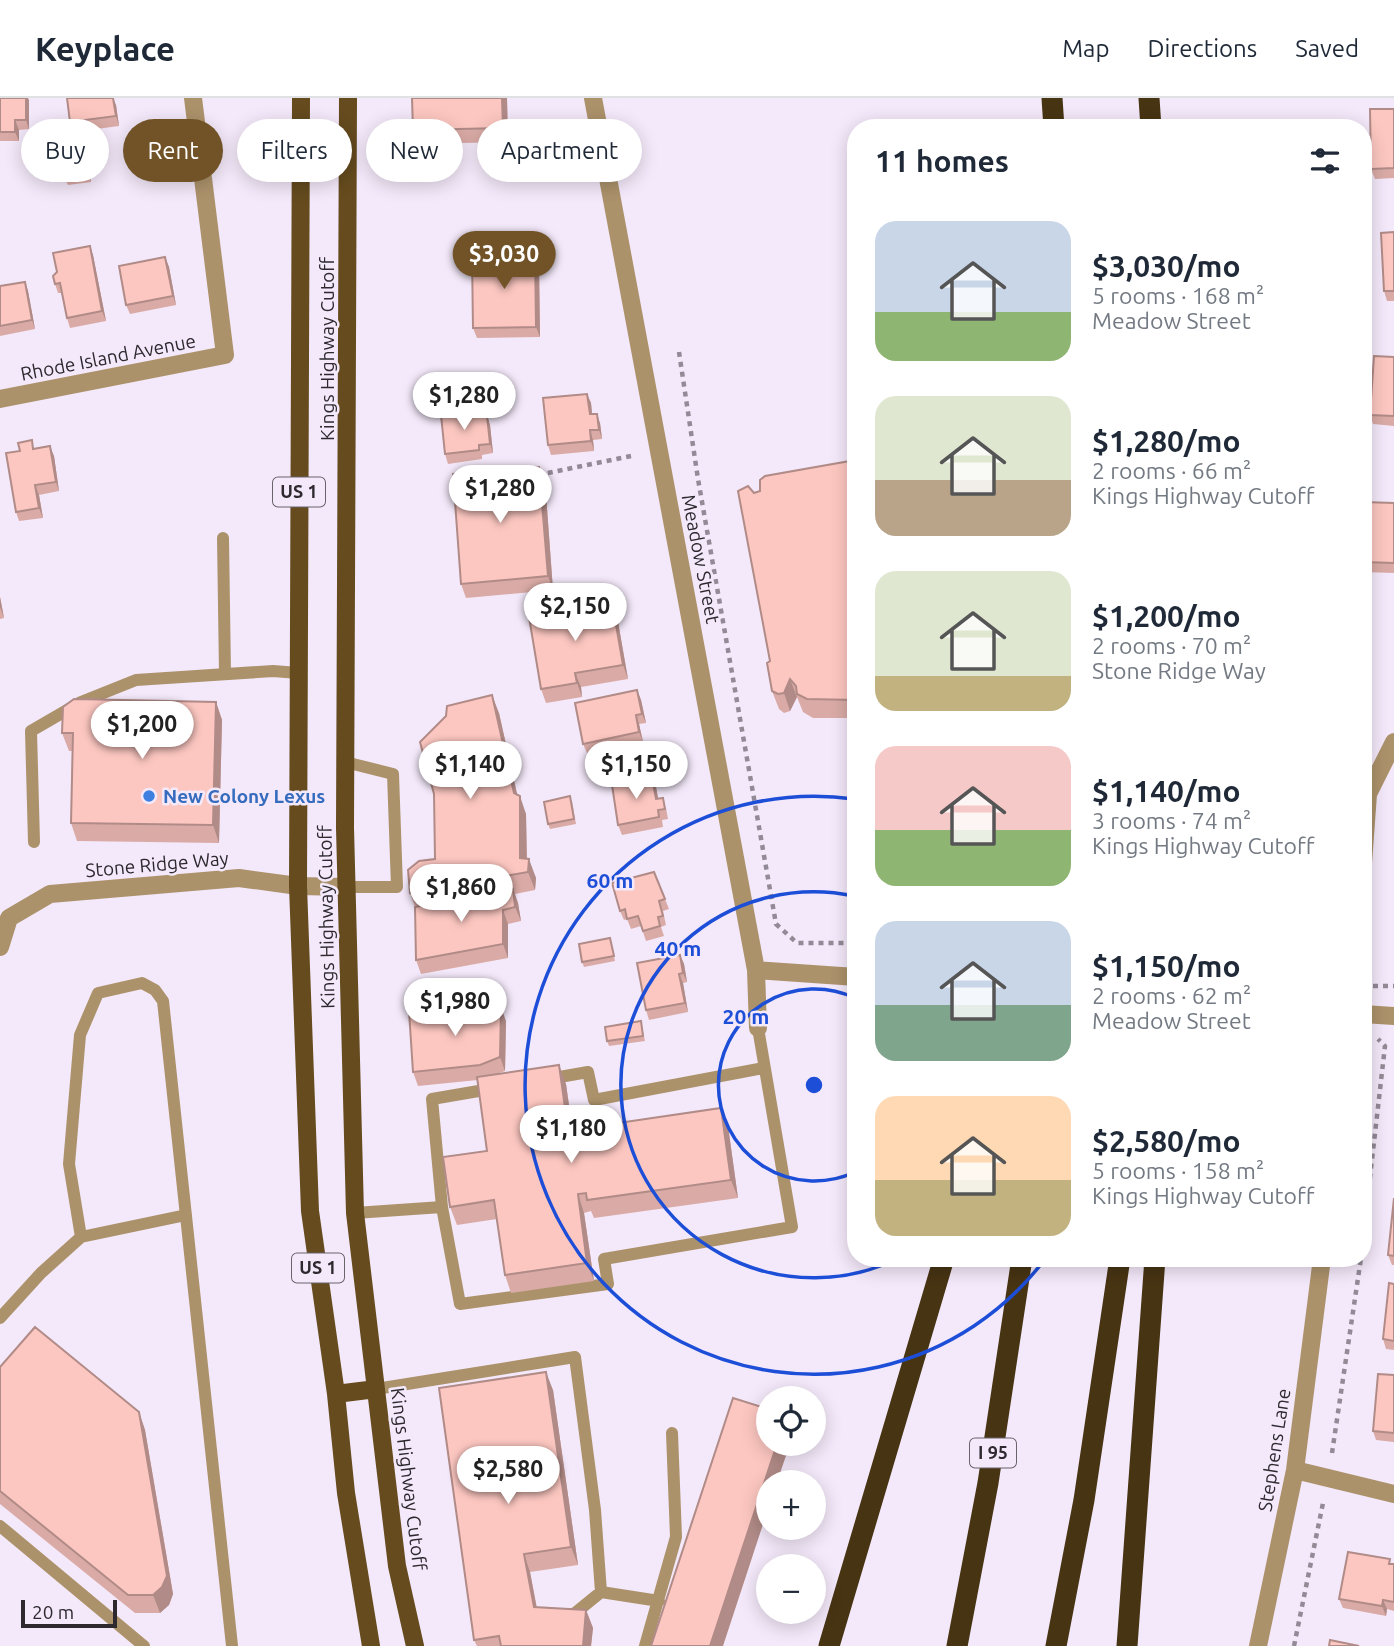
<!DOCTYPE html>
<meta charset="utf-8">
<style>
body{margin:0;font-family:Ubuntu,sans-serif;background:#f2f2f3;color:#1f2937;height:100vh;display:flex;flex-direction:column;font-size:26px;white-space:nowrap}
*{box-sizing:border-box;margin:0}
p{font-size:23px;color:#747a83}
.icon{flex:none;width:38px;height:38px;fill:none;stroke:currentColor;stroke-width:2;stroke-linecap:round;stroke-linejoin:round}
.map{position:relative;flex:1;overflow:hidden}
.drawer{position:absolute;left:847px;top:21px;width:525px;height:1148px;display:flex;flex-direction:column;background:#fff;border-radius:28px;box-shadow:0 4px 18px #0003}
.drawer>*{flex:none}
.guide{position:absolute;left:21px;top:21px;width:665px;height:63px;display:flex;gap:14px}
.controls{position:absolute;left:756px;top:1288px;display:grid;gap:14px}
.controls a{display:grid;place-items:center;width:70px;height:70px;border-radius:50%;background:#fff;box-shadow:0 4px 18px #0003;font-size:35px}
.scale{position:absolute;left:21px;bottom:18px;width:96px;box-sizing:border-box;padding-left:7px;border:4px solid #2d292f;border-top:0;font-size:19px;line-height:24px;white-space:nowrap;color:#2d292f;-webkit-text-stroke:5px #f4e9fa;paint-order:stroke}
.price{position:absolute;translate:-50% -60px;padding:0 16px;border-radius:24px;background:#fff;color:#222;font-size:23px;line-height:46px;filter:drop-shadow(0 2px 4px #0008)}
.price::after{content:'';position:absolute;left:50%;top:42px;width:21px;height:16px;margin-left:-10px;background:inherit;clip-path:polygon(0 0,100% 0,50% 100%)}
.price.selected{background:#715327;color:#fff}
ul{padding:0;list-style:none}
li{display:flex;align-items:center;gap:21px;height:175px;padding:0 28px}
li span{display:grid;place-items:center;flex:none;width:196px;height:140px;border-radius:21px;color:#555}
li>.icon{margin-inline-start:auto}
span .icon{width:84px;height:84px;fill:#fffc;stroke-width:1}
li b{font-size:30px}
h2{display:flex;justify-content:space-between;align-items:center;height:84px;padding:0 28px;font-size:30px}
.pill{padding:0 24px;border-radius:32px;background:#fff;box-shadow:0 4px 18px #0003;font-size:24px;line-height:63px}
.pill.selected{background:#715327;color:#fff}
header{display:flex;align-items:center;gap:42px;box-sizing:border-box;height:98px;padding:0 35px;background:#fff;border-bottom:2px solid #e0e1e3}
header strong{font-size:33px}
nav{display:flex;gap:38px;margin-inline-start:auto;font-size:24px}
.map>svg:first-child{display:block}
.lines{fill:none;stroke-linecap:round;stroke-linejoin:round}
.path{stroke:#928a96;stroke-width:4.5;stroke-dasharray:5 5;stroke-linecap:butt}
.service{stroke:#ac926b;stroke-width:12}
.minor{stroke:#ac926b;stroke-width:18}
.primary{stroke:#654b1e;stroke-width:18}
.motorway{stroke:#473413;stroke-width:21}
.wall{fill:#daaba6}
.shaded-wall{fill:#b18b87}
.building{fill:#fdc7c1;stroke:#b18b87;stroke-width:2}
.ring{fill:none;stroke:#1d4ed8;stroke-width:3.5}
.shop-dot{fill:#3f7fe0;stroke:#f4e9fa;stroke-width:2.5}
.labels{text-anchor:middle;stroke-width:5;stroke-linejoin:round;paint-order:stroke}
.shield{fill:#f4e9fa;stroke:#69636c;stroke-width:2}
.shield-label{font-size:18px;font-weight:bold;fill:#2d292f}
.street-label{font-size:19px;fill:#2d292f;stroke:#f4e9fa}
.shop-label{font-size:19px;font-weight:bold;fill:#366cbe;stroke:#f4e9fa;text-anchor:start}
.centre{fill:#1d4ed8;stroke:#f4e9fa;stroke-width:3.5}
.ring-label{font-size:21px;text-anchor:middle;font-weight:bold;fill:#1d4ed8;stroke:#f4e9fa;stroke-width:5;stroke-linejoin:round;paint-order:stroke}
</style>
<header>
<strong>Keyplace</strong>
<nav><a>Map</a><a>Directions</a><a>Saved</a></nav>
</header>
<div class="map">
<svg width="1394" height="1548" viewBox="0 0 1394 1548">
<rect width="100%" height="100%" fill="#f4e9fa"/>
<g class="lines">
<path class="path" d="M679 254 698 381 776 826 797 845H856
M538 377 631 358
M1363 888H1394
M1363 1140 1385 948 1378 941
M1332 1355 1361 1160
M1294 1548 1323 1405"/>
<path class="service" d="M223 440 225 576
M345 664 393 676 397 789H346
M34 744 31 633 81 604 136 582 273 573 298 575
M548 981 588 974 594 1002 764 970
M496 990 432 1001 442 1109 460 1206 608 1186 604 1161 792 1129 758 930
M355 1115 442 1109
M81 1139 69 1066 80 937 98 895 142 885 155 892 163 903 232 1548
M0 1220 41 1175 81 1139 186 1117
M376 1291 575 1259 595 1412 601 1494 659 1503
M0 1428 144 1548
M573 1525 574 1516 601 1494
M645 1548 676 1439 672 1335"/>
<path class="minor" d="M593 0 756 872 758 930
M0 301 225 257 193 0
M1363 765 1368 696 1394 644
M0 849 9 820 50 796 239 780 298 788 346 789
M756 872 856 879
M1363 916 1394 918
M1295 1372 1394 1396
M1258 1548 1295 1372 1322 1160"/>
<path class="primary" d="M301 0 298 788 310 1113 336 1296 346 1395 371 1548
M348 0 345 730 355 1115 397 1468 415 1548
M336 1296 376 1291"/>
<path class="motorway" d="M1052 0 1054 30
M1149 0 1151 30
M829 1548 944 1160
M957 1548 988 1385 1022 1160
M1056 1548 1084 1402 1120 1160
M1127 1548 1155 1160"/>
</g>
<path class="wall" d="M0 0 29 2V31L19 32V43H0Z
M507 0 508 44 418 46 413 32Z
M116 7 119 28 74 34 70 24Z
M1394 11V80L1375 81 1371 71Z
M84 43 85 48 91 84 68 87 66 83Z
M1394 134V203H1387L1384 193Z
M93 157 106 223 70 230 67 220 62 195H58L55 186Z
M165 159 169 169 176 207 130 216 126 207Z
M539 165 540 239 477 240 473 230Z
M25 184 28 193 35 231 0 238V188Z
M1394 259V328L1373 326 1370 317Z
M587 296 591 305 592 316 600 325 602 341 593 342 594 353 551 357 548 347Z
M474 313 476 319 487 318 490 327 493 355 482 357V361L448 366 445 356Z
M35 351 54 358 59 393 39 397 43 420 19 423 16 414Z
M539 369 545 383 553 492 466 500 461 486Z
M856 380V620H813L803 614 797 599 790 613 784 615 779 611 772 593 770 563Z
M1363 404 1394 405V475L1363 474Z
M0 499 4 520 0 521Z
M612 504 617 518 628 581 581 589 582 599 546 605 541 591Z
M637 592 641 602 646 625 639 626 643 644 587 655 583 646Z
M216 604 222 622 219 745 77 743 71 725 72 653H69L62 635Z
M499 615 517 697 526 716 527 761 536 780 535 792 515 796 518 805 521 823 508 826V860L421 876 416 862 415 809 410 795 435 761Z
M652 680 656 689 658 701 666 710 668 721 662 722 663 729 622 737 618 727Z
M572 703 576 726 550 731 548 726Z
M665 801 669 811 663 813 666 827 661 829 664 838 646 843 641 828 631 831 627 821 624 822 620 813Z
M610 840 615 863 584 869 582 864Z
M680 857 684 866 687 884 683 885 688 914 649 922 646 912Z
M506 923 505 973 497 976 566 986 575 1051H580L721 1010 728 1028 738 1100 594 1120 591 1113 584 1115 594 1183 511 1195 505 1177 497 1121 457 1127 450 1109 487 1053 478 982 418 988 413 974Z
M641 923 645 943 609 948 607 943Z
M1394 1100V1167H1392L1388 1157Z
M1394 1186V1252L1386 1251 1383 1241Z
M0 1269 139 1314 145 1332 173 1496 169 1507 160 1515H135L0 1406Z
M1394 1277V1344L1376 1342 1373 1333Z
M553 1292 578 1467 530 1474 537 1510 586 1512 593 1530 591 1548H477L474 1542Z
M1392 1466H1394V1513L1387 1511 1386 1518 1343 1510 1339 1501Z"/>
<path class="shaded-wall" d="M26 0H28L29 2V31L26 22Z
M113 0 116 7 119 28 116 18Z
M502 0H507L508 44 503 30Z
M15 22 19 32V43L15 34Z
M84 43 85 48 91 84 89 79Z
M90 148 93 157 106 223 102 213Z
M535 155 539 165 540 239 536 229Z
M165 159 169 169 176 207 173 198Z
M25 184 28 193 35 231 32 222Z
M587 296 591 305 593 326 590 316Z
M597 316 600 325 602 341 599 332Z
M487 318 490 327 493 355 490 346Z
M590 332 593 342 594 353 591 343Z
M50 348 54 358 59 393 56 384Z
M850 363 856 380V400Z
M539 369 545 383 553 492 548 478Z
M35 387 39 397 43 420 39 410Z
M0 499 4 520 0 509Z
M612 504 617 518 628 581 623 567Z
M575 575 581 589 582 599 577 585Z
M790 581 797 599 790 613 784 595Z
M637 592 641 602 646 625 642 616Z
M492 597 499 615 520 709V698L526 716 527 774 520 760 514 695Z
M216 604 222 622 219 745 213 727Z
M636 617 639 626 643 644 639 634Z
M652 680 656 689 660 710 656 701Z
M529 761 536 780 535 792 528 774Z
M513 791 518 805 521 823 515 809Z
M503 812 508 826V860L503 846Z
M680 857 684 866 687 884 683 875Z
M679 876 683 885 688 914 685 905Z
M501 909 506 923 505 973 500 959Z
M559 967 566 986 578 1070 571 1052Z
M721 1010 728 1028 738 1100 731 1082Z
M578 1096 584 1115 594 1183 587 1165Z
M546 1274 553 1292 578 1467 571 1449Z
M139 1314 145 1332 173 1496 169 1507 160 1515 153 1497Z
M777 1346H790L777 1384H768V1411L723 1548H710Z
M524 1456 530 1474 540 1528 534 1509Z
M1383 1502 1387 1511 1386 1518 1382 1508Z
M586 1512 593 1530 591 1548H583Z"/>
<path class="building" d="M0 0H26V22H15V34H0Z
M67 0H113L116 18 70 24Z
M412 0H502L503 30 413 32Z
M1370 11H1394V70L1371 71Z
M84 43 89 79 66 83 61 45Z
M1394 134V193H1384L1381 135Z
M90 148 102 213 67 220 60 185 55 186 53 178 57 174 53 155Z
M535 155 536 229 473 230 472 157Z
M165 159 173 198 126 207 119 168Z
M25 184 32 222 0 228V188Z
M1374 258 1394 259V318L1370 317Z
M587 296 590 316H597L599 332H590L591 343 548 347 543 300Z
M474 313 475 319 487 318 490 346 479 347V352L445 356 441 317Z
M32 342 33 351 50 348 56 384 35 387 39 410 16 414 6 355 20 353 18 345Z
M850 363 856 400V602L807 601 797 596 796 588 790 581 784 595 778 596 772 593 767 565 770 563 738 393 748 388 754 395 760 393V382L765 378Z
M539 369 548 478 461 486 453 376Z
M1363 404 1394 405V465L1363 464Z
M612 504 623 567 575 575 577 585 541 591 529 519Z
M637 592 642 616 636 617 639 634 583 646 575 605Z
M492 597 514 695 520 698V760L529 761 528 774 410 795 408 772 419 763 435 761 434 696 420 644 446 618 447 608Z
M74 601 216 604 213 727 71 725 73 635H62L63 609Z
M652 680 656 701 663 700 665 711 658 712 659 719 618 727 612 687Z
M570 698 574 721 548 726 544 704Z
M654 774 665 801 659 803 663 818 658 819 660 828 643 833 638 818 627 821 625 811 620 813 612 785Z
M513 791 515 809 503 812V846L416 862 415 809Z
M610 840 614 858 582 864 579 846Z
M680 857 683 875 679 876 685 905 646 912 637 865Z
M501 909 500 959 480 967 413 974 409 913Z
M641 923 643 938 607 943 605 929Z
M559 967 571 1052 580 1051 577 1031 721 1010 731 1082 587 1102 586 1095 578 1096 587 1165 505 1177 494 1102 450 1109 443 1059 487 1053 477 979Z
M1394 1100V1158L1388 1157Z
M1389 1185 1394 1186V1243L1383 1241Z
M35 1229 139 1314 167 1478 162 1489 153 1497H128L0 1393V1269Z
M546 1274 571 1449 524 1456 534 1509 586 1512 583 1548H501L499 1538 474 1542 439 1290Z
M1378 1276 1394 1277V1335L1373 1333Z
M733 1300 768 1311V1346H777L710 1548H651Z
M1348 1454 1390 1461 1389 1466H1394V1504L1383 1502 1382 1508 1339 1501Z
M1330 1542 1359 1548H1329Z"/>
<g class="ring">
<path d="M855 1074A96 96 0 1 1 855 900"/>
<path d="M899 1160A193 193 0 1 1 854 798"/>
<path d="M1045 1161A289 289 0 1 1 854 701"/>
</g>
<circle class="shop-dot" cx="149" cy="698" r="7"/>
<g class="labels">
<g class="shield">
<rect x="273" y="379.5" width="52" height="29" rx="5"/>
<rect x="292" y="1155.5" width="52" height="29" rx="5"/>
<rect x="970" y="1340.5" width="46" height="29" rx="5"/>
</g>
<g class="shield-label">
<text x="299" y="400">US 1</text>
<text x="318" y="1176">US 1</text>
<text x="993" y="1361">I 95</text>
</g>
<g class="street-label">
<text transform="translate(327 251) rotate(-90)" y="7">Kings Highway Cutoff</text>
<text transform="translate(108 259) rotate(-11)" y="7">Rhode Island Avenue</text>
<text transform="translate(701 461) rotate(79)" y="7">Meadow Street</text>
<text transform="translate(157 766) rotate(-5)" y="7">Stone Ridge Way</text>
<text transform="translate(326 819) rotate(-91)" y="7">Kings Highway Cutoff</text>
<text transform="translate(1274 1352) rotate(-81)" y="7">Stephens Lane</text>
<text transform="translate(409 1381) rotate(83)" y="7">Kings Highway Cutoff</text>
</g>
<g class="shop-label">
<text x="163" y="705">New Colony Lexus</text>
</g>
</g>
<circle cx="814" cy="987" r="10" class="centre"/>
<g class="ring-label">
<text x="610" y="790">60 m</text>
<text x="678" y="858">40 m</text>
<text x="746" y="926">20 m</text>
</g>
</svg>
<div class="controls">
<a><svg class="icon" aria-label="locate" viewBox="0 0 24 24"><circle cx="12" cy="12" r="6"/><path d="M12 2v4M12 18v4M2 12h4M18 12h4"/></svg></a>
<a>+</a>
<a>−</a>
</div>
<div class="scale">20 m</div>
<b class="price selected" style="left:504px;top:193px">$3,030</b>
<b class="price" style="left:464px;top:334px">$1,280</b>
<b class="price" style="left:500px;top:427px">$1,280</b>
<b class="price" style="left:575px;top:545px">$2,150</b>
<b class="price" style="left:142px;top:663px">$1,200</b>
<b class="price" style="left:470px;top:703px">$1,140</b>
<b class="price" style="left:636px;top:703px">$1,150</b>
<b class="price" style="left:461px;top:826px">$1,860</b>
<b class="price" style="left:455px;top:940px">$1,980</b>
<b class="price" style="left:571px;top:1067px">$1,180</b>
<b class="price" style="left:508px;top:1408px">$2,580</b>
<div class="guide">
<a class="pill">Buy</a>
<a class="pill selected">Rent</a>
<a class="pill">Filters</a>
<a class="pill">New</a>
<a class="pill">Apartment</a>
</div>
<section class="drawer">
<h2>11 homes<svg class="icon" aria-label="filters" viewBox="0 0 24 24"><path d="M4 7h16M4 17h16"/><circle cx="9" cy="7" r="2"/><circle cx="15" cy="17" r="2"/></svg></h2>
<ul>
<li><span style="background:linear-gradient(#c9d6e8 65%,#8fb573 0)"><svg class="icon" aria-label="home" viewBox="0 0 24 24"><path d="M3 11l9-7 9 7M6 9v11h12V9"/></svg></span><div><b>$3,030/mo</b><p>5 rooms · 168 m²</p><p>Meadow Street</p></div></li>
<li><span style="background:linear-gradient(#dfe7d0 60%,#b9a48a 0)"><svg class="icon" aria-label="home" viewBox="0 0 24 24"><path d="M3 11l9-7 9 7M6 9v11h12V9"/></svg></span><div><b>$1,280/mo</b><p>2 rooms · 66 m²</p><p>Kings Highway Cutoff</p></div></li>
<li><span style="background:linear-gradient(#dfe7d0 75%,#c2b280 0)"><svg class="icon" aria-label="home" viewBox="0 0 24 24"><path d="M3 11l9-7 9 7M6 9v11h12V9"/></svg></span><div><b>$1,200/mo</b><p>2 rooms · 70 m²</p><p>Stone Ridge Way</p></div></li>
<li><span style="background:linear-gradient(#f6c9c9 60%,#8fb573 0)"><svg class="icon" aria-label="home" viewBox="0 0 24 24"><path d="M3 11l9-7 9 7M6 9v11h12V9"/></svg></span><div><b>$1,140/mo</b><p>3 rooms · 74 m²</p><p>Kings Highway Cutoff</p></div></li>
<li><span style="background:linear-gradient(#c9d6e8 60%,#7fa58c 0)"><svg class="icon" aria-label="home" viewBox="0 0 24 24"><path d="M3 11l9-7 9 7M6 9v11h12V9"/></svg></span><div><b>$1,150/mo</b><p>2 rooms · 62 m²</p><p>Meadow Street</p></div></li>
<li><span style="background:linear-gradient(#ffd9b3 60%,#c2b280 0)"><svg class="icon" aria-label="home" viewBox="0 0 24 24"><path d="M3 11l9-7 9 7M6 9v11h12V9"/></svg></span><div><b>$2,580/mo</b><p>5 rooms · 158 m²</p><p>Kings Highway Cutoff</p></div></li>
</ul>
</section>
</div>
